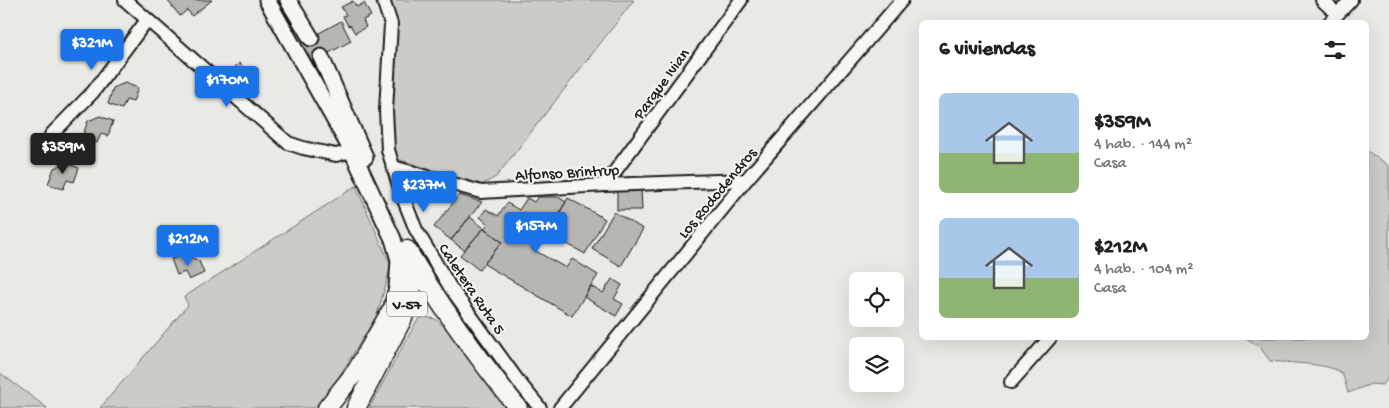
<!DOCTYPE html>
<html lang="es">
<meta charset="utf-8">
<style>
body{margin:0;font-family:"Gochi Hand",sans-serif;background:#f2f2f2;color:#202124;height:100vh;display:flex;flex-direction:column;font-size:19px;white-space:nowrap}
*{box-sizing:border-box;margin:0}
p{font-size:16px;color:#757577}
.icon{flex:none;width:28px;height:28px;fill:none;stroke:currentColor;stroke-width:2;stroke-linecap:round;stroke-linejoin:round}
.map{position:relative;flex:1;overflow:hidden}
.panel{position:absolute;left:919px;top:20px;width:450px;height:320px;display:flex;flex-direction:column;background:#fff;border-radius:8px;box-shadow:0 5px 20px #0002}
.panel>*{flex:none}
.buttons{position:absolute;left:849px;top:272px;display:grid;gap:10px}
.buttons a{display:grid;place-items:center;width:55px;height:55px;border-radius:8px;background:#fff;box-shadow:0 5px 20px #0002;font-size:25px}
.price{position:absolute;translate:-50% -42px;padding:0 11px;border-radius:5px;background:#1a73e8;color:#fff;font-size:16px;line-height:32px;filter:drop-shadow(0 1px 2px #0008)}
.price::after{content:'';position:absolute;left:50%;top:30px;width:15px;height:11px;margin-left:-8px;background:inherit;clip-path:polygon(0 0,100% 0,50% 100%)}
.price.active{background:#222;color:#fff}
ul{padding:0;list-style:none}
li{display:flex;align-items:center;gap:15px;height:125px;padding:0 20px}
li span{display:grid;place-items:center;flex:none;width:140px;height:100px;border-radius:8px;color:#555}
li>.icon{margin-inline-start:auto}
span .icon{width:60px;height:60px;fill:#fffc;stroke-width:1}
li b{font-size:21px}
h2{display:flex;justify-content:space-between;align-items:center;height:60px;padding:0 20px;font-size:21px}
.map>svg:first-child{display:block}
.green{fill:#cbcbc7;stroke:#747472}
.building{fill:#b6b6b3;stroke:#1c1c1c}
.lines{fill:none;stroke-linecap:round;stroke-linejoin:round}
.minor-casing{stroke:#1c1c1c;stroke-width:16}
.major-casing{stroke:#1c1c1c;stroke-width:19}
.highway-casing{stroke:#1c1c1c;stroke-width:21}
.minor{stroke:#f6f6f2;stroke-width:12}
.major{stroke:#f6f6f2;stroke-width:15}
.highway{stroke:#f6f6f2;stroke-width:18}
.labels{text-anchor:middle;stroke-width:4;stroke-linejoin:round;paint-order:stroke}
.shield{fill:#f6f6f2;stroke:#5d5d5c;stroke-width:1}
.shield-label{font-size:15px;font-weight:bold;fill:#1c1c1c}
.street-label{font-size:16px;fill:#1c1c1c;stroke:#f6f6f2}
</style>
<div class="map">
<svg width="1389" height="408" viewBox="0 0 1389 408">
<rect width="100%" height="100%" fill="#e9e9e5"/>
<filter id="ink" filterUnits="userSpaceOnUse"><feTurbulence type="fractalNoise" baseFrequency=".02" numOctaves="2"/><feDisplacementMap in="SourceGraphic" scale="10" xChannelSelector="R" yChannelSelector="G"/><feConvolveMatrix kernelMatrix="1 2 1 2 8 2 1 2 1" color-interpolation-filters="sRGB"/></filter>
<g filter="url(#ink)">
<path class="green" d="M390 0H634L496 177 481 185 397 159 391 126 397 23Z
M1366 150 1389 166V376L1383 385 1371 384 1348 393C1346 387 1345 379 1342 374 1334 363 1285 363 1270 361L1260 347 1246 338H1366Z
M356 186 391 266 377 315 334 385 314 408H100L188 305 184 297Z
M425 317 435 319 447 329 507 408H369L415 324 419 319Z
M0 373 47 408H0Z"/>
<path class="building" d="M167 0H212L192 16 187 10 180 16Z
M353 1 357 7 364 3 371 16 363 20 366 27 355 33 350 25 348 26 343 16 346 15 341 7Z
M341 21 351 41 312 62 301 43Z
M239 63 248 72 235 86 226 77Z
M125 83 138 88 133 102 126 100 122 109 108 104 113 88Z
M100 116 113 121 108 136 101 134 97 143 82 137 88 121Z
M66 163 79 168 74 182 67 180 63 189 48 184 54 168Z
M641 189 642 210H617V190Z
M459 195 482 202 451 240 434 227Z
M538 197H558L566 202 540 245 535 242 532 249 566 268 572 259 598 275 572 316 484 264 502 242 484 228 488 224 480 217 486 209 498 216 507 203 519 210 527 198 534 202Z
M568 198 605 219 585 254 548 233Z
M614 212 643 229 621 266 592 249Z
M470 217 484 228 464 250 451 240Z
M484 228 502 242 479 270 460 255Z
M186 255 199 261 204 273 189 280 185 272 177 275 171 259Z
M612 279 622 285 614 299 623 304 616 316 584 297 590 286 603 293Z"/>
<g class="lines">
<defs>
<path id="minor" d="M125 0 288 143 303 148 336 155 352 151
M383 0 391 24 386 110 388 150 402 195 416 230 450 287 518 381 540 408
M1322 0 1337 14
M1330 22 1351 0
M51 135 93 92 147 20
M393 167 481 192 605 185 746 180
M605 185 741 0
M1011 382 1050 338
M560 408 746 180 902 0"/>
<path id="major" d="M267 0 352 151 393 239 399 260 397 288 391 311
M288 0 311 38
M321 57 365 157"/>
<path id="highway" d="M407 250C440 306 478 358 518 408
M327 408 357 370 391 311
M356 408 403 318 413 283 410 260"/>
</defs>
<use href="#minor" class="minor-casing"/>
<use href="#major" class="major-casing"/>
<use href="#highway" class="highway-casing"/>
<use href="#minor" class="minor"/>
<use href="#major" class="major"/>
<use href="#highway" class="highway"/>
</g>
</g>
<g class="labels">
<rect class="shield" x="387" y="291.5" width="40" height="25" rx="4"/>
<g class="shield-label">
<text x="407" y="309">V-57</text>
</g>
<g class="street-label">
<text transform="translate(660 83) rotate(-54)" y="6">Parque Ivian</text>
<text transform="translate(567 171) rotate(-3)" y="6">Alfonso Brintrup</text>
<text transform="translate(716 192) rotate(-50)" y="6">Los Rododendros</text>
<text transform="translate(473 288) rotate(56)" y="6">Caletera Ruta 5</text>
</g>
</g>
</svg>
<div class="buttons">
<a><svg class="icon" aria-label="locate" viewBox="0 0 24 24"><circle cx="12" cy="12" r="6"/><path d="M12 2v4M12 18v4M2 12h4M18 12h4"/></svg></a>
<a><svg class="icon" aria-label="layers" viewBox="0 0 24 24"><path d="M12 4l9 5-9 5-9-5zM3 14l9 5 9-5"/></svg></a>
</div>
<b class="price" style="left:92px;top:71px">$321M</b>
<b class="price" style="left:227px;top:108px">$170M</b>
<b class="price active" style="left:63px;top:175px">$359M</b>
<b class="price" style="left:424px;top:213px">$237M</b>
<b class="price" style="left:536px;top:254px">$157M</b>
<b class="price" style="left:188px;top:267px">$212M</b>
<section class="panel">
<h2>6 viviendas<svg class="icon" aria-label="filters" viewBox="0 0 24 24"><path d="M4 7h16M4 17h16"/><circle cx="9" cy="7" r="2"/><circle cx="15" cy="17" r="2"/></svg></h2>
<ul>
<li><span style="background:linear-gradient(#a9c7e8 60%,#8fb573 0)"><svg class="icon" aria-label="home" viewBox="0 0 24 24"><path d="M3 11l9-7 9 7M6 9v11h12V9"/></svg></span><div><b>$359M</b><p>4 hab. · 144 m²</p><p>Casa</p></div></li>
<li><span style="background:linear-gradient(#a9c7e8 60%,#8fb573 0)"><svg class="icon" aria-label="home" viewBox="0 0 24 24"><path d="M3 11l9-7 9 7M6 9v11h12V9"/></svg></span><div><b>$212M</b><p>4 hab. · 104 m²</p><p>Casa</p></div></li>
</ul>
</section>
</div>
